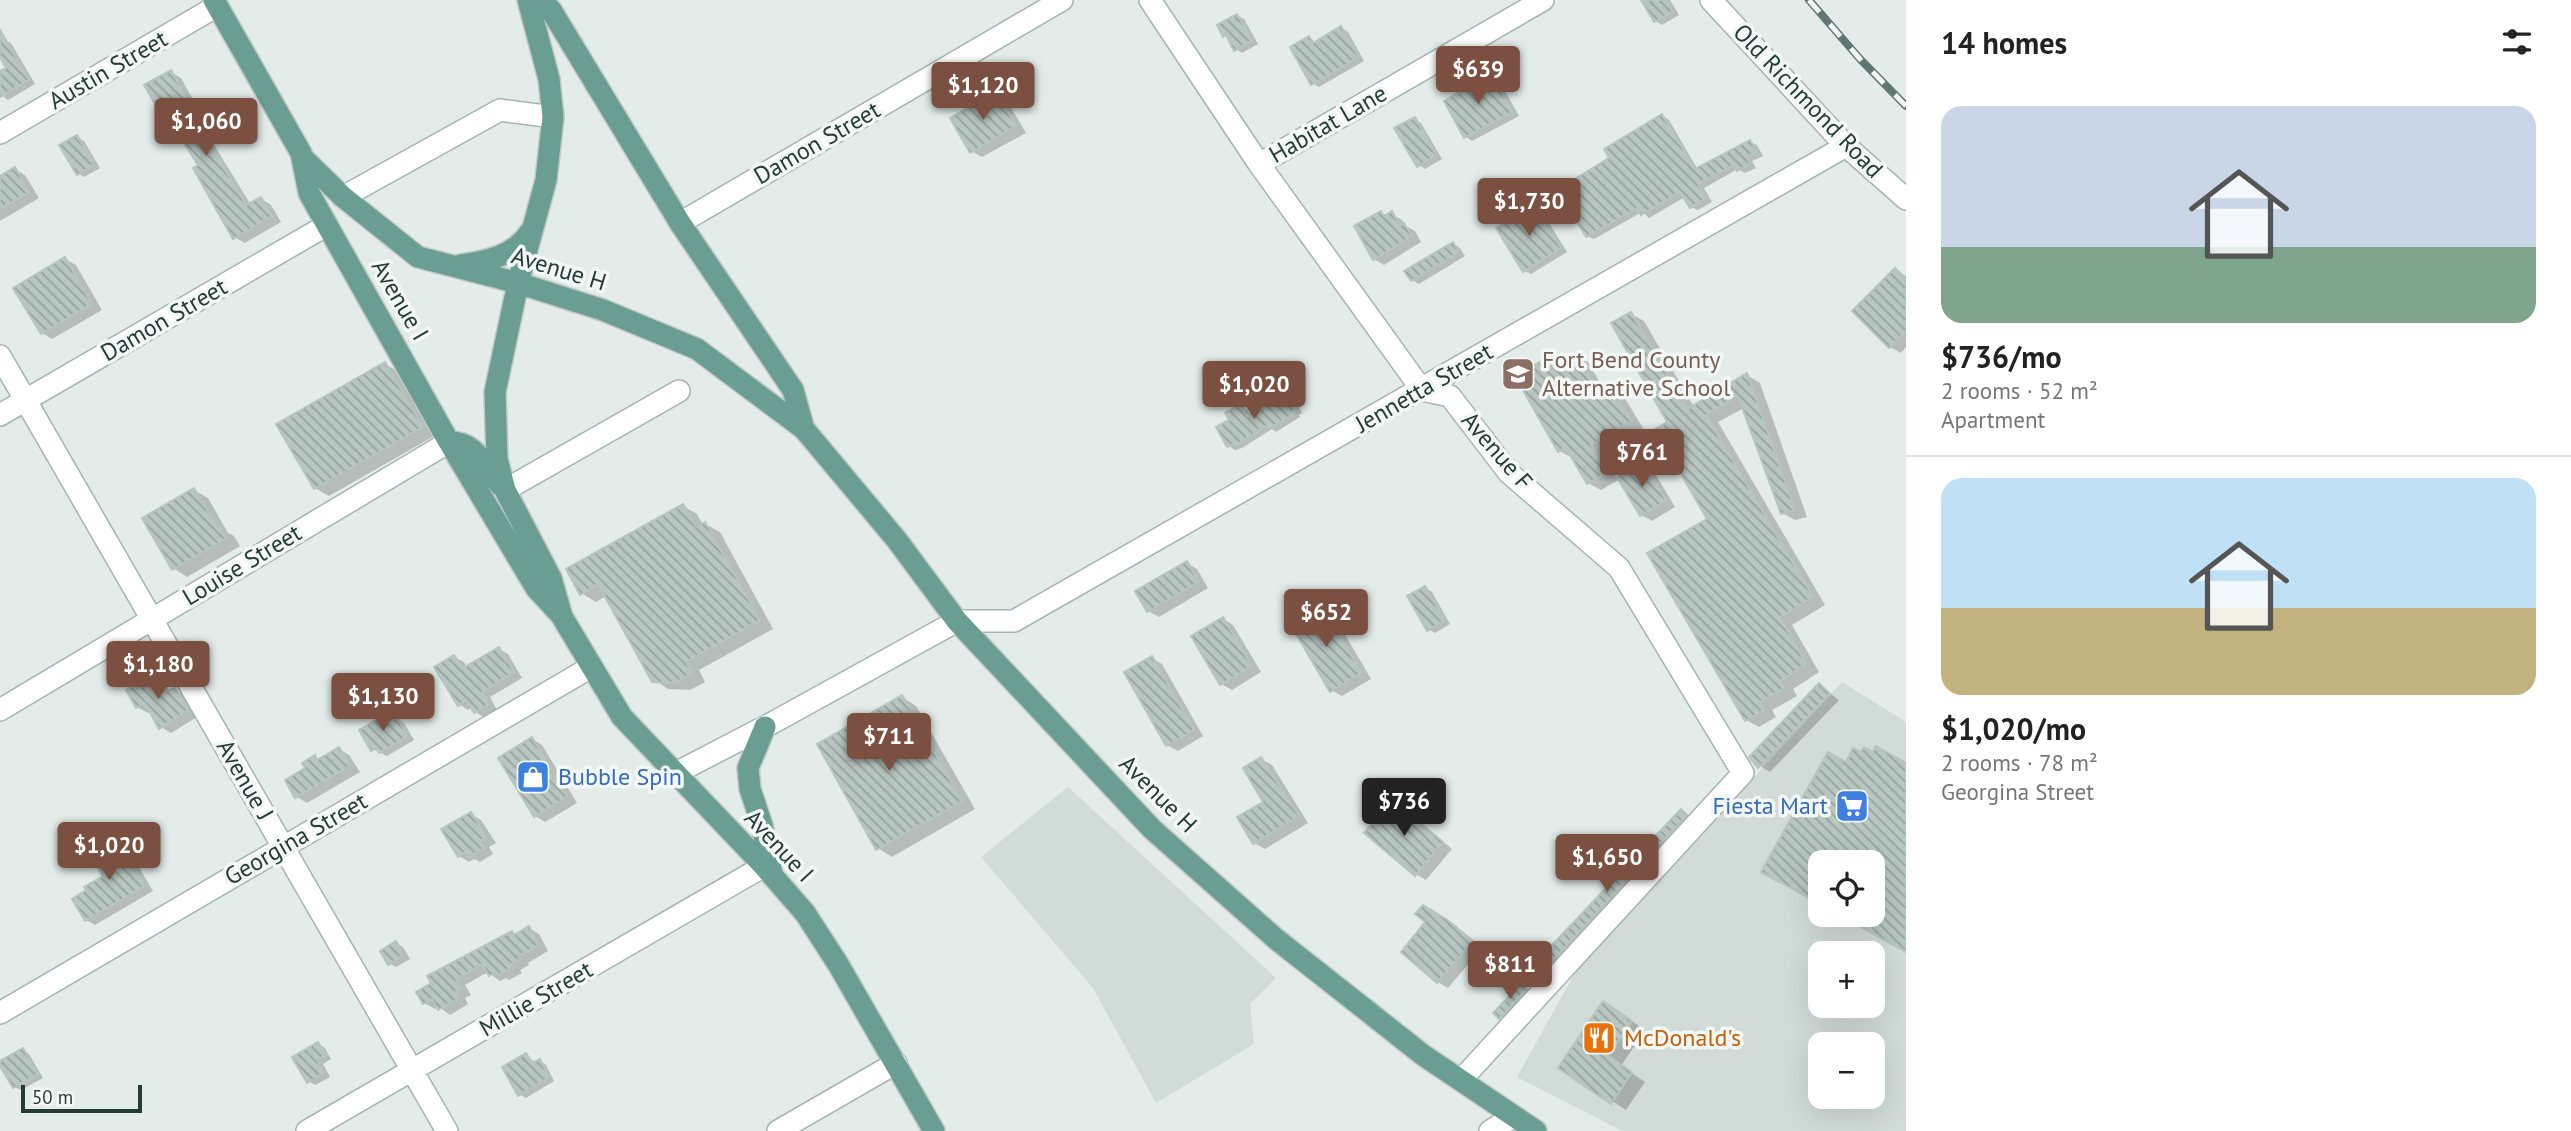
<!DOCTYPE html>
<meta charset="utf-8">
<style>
body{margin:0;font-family:"PT Sans",sans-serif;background:#f2f2f2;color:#222;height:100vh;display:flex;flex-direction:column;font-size:26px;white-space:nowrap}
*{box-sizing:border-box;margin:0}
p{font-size:23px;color:#767676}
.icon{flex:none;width:38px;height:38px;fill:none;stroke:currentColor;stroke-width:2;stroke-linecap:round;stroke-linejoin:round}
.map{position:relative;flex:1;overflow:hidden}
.sheet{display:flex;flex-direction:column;background:#fff;width:665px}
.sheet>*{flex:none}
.buttons{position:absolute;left:1808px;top:850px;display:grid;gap:14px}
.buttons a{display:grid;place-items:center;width:77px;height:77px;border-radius:14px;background:#fff;box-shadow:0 7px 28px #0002;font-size:35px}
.scale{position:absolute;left:21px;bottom:18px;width:121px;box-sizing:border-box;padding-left:7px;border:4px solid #243c36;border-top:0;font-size:19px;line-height:24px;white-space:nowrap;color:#243c36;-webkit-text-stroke:5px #f3f8f6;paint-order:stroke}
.price{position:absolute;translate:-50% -60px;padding:0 16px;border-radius:7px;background:#7b5040;color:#fff;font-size:23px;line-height:46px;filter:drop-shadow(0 2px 4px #0008)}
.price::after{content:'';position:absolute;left:50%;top:42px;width:21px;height:16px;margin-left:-10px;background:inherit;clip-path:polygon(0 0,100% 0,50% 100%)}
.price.on{background:#222;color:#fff}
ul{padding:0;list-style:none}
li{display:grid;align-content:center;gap:14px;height:371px;padding:0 35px}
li+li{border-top:2px solid #e0e0e0}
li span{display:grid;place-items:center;height:217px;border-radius:21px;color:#555}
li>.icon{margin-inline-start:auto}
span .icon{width:126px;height:126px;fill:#fffc;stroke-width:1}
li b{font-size:30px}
h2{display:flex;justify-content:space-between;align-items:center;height:84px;padding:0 35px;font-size:30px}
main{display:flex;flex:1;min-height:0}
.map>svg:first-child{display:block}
.built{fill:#d1dbd7;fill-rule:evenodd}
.shadow{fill:#0003}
.building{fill:url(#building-back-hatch);stroke:#b5c5bf;stroke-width:2}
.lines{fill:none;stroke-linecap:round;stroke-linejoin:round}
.minor-casing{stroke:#a6b4af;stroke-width:24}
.major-casing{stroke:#c2c8c7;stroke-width:24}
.minor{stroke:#fff;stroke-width:21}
.major{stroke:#6a9e92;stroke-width:21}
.rail-casing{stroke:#5e7771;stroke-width:8}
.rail{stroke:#f3f8f6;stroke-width:5;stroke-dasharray:16;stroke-linecap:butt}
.labels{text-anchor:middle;stroke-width:7;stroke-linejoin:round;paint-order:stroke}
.street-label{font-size:24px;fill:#243c36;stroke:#f3f8f6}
.education-label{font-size:24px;fill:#785e54;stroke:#f3f8f6;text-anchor:start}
.shop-label{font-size:24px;fill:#366cbe;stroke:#f3f8f6;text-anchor:start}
.food-label{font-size:24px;fill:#c56008;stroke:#f3f8f6;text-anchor:start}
</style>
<main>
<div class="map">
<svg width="1906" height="1131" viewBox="0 0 1906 1131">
<defs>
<pattern id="building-back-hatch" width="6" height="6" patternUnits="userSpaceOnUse" patternTransform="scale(1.75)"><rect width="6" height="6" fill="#b8c6c1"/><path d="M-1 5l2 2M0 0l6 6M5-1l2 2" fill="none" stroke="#95a29e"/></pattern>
</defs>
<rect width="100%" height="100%" fill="#e3ece8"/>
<path class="built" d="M1842 682 1906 722V1131H1622L1517 1077 1576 971ZM1820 863H1872V915H1820ZM1820 954H1872V1006H1820ZM1820 1045H1872V1097H1820Z
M1068 787 1276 978 1250 1004 1254 1044 1156 1103 1093 988 981 857Z"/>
<path class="shadow" d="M1643 0H1670L1679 15 1662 25 1655 21Z
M1237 16 1244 19 1258 44 1242 53 1236 49 1229 38 1224 35Z
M1341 28 1348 32 1364 61 1319 87 1312 83 1309 38 1315 42Z
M4 40 11 43 35 84 8 100 0 94V73L8 68 0 54V42Z
M171 72 181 78 202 116 198 119 251 205 261 199 271 205 281 222 245 243 234 237 200 166 178 130 168 124Z
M1491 75 1498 79 1519 116 1472 141 1466 137Z
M996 93 1006 99 1026 133 982 157 971 151Z
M1662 116 1669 120 1698 170 1750 142 1757 145 1763 156 1752 161 1756 168 1745 173 1738 169 1704 188 1712 202 1698 210 1691 207 1685 197 1649 218 1642 212 1594 239 1587 236 1569 184 1611 159Z
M1414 119 1421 123 1442 159 1425 169 1419 165Z
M77 137 84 141 100 168 84 177 78 173Z
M15 169 25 175 39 198 0 221V178Z
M1535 206 1541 210 1567 252 1531 274 1525 271Z
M1381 213 1387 216 1392 214 1402 220 1406 226 1415 231 1421 242 1384 265 1374 259Z
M1453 244 1460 248 1465 256 1419 284 1412 280Z
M65 259 76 265 102 310 52 339 42 333Z
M1896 270 1906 276V347L1901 353 1890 347 1854 311Z
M1631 314 1644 321 1694 407 1747 375 1760 383 1807 517 1795 520 1782 513 1744 408 1718 422 1825 605 1792 625 1819 672 1793 689 1797 696 1772 710 1776 717 1759 727 1746 720 1709 520 1670 422Z
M1576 355 1588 362 1603 388 1608 384 1621 392 1643 428 1602 452 1617 479 1643 463 1653 470 1675 507 1652 521 1641 515 1620 479 1601 490 1588 483 1572 458 1560 451 1547 360 1557 366Z
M385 364 399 372 436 435 329 496 315 488Z
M1279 399 1285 403 1290 400 1297 404 1302 413 1299 415 1300 417 1276 432 1272 429 1242 448 1235 450 1229 446 1232 420 1241 406 1247 410 1251 416Z
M194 490 208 498 228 533 234 536 240 546 187 577 173 568Z
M683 506 697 514 703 525 705 524 720 532 773 629 699 670 705 682 690 690 668 689 654 680 606 596 596 602 581 593Z
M1187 563 1197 569 1208 588 1159 617 1148 611Z
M1425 588 1432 592 1450 624 1435 633 1428 629Z
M1323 608 1333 614 1371 679 1342 696 1331 690Z
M1223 619 1233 625 1261 672 1232 690 1221 684Z
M499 649 508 654 522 678 490 697 497 710 484 717 475 712 472 707 468 710 459 704 454 657 464 662 467 668Z
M1152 658 1162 664 1203 736 1178 751 1167 745Z
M153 676 164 682 169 692 174 689 185 696 197 717 171 733 161 727 151 711 148 713 137 707Z
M1819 685 1839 700 1770 772 1760 766 1752 759Z
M902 697 916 706 975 809 892 857 878 848Z
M388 715 404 723 414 740 387 756 373 749Z
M532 739 542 745 577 803 545 822 535 816Z
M339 749 349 755 360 772 307 803 297 797 307 769 315 757 320 760Z
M1261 759 1272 765 1308 823 1265 849 1254 843 1266 802Z
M1393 802 1452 849 1426 880 1416 874Z
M1681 811 1692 817 1553 978 1543 972 1536 965Z
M471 814 481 820 496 843 489 847 493 854 480 862 474 859 469 862 459 856Z
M118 842 127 847 153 891 95 925 86 920Z
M1423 908 1457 927 1482 948 1448 988 1438 982Z
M529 928 539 934 548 951 528 963 529 965 520 970 522 973 509 980 506 978 500 981 488 972 465 985 471 995 465 998 468 1004 450 1015 439 1007 435 1009 424 1003 512 933 516 935Z
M396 943 403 947 410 959 396 967 389 963Z
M1521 986 1532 994 1507 1021 1500 1017Z
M1617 1011 1645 1030 1621 1066 1645 1082 1626 1110 1560 1067Z
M318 1044 325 1048 331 1059 323 1064 330 1077 315 1085 308 1081Z
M23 1050 29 1054 43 1078 21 1090 14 1087Z
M526 1055 536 1063 540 1061 546 1065 554 1081 526 1098 519 1094Z"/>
<path class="building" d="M1641 0H1667L1673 12 1654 22Z
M1237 14 1252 40 1234 51 1226 35 1223 37 1217 25Z
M1341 26 1359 57 1311 85 1290 47 1309 36 1313 43Z
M0 30 29 80 0 97V71L6 68 0 57Z
M171 70 193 110 189 113 217 155 246 205 261 197 272 216 233 239 193 168 198 165 171 123 167 125 144 85Z
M1491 73 1513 112 1464 138 1444 101Z
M996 91 1016 126 970 153 950 118Z
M1662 114 1695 169 1750 140 1757 152 1747 157 1750 164 1737 171 1734 165 1698 184 1706 198 1690 208 1680 192 1641 215 1637 208 1586 237 1556 187 1566 181 1568 183 1609 158 1604 149Z
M1415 117 1436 155 1417 167 1394 128Z
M77 135 94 164 77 175 59 145Z
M15 167 29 192 0 209V176Z
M1535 204 1561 248 1523 272 1496 228Z
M1381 211 1384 216 1392 211 1400 226 1404 223 1412 236 1373 260 1354 226Z
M1453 242 1459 252 1411 281 1404 271Z
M65 257 92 304 41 334 13 288Z
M1895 268 1906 279V331L1889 348 1852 311Z
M1631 312 1687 409 1747 373 1795 510 1781 514 1738 396 1706 415 1813 597 1780 617 1806 664 1780 681 1785 688 1760 702 1764 710 1745 721 1647 553 1707 519 1655 429 1667 422 1611 323Z
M1576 353 1597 389 1608 382 1631 421 1591 445 1607 473 1587 484 1566 448 1558 452 1515 376 1547 358 1552 367Z
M385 362 423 427 314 489 276 424Z
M1279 397 1282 402 1290 398 1297 409 1293 411 1295 413 1268 429 1266 426 1235 446 1234 444 1227 447 1216 427 1229 420 1225 413 1241 404 1247 416Z
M1643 461 1666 501 1640 516 1617 477Z
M194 488 217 527 219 526 227 538 172 570 142 518Z
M683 504 696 527 705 522 760 620 686 662 692 673 675 683 652 682 598 584 580 595 566 569Z
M1187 561 1199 582 1147 612 1135 591Z
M1425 586 1445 620 1427 631 1407 596Z
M1323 606 1361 673 1330 692 1291 625Z
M1223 617 1252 666 1220 685 1191 636Z
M499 647 514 672 482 692 489 704 474 713 466 700 458 706 434 667 454 655 463 668Z
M1152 656 1194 730 1166 746 1124 672Z
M153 674 164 692 175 688 188 710 159 729 145 703 136 708 126 690Z
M1819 683 1830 694 1758 768 1749 757Z
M902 695 962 801 876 850 817 744Z
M388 713 392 720 397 717 408 736 379 753 376 748 371 751 359 730Z
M532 737 567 797 534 817 498 758Z
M1876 746 1906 763V952L1839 915H1872V863H1820V904L1761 872 1828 752 1846 762 1853 748 1861 752 1864 747 1873 752Z
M339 747 350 766 295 798 285 780 305 768 302 763 315 755 317 760Z
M1261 757 1299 816 1253 844 1237 817 1263 802 1243 768Z
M1392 800 1443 842 1415 876 1364 833Z
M1681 809 1687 815 1541 973 1533 965Z
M471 812 486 837 480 841 484 848 468 858 465 852 458 857 441 829Z
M118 840 145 886 85 921 72 899 86 890 84 887 103 876 91 856Z
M1423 905 1446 919 1473 941 1437 983 1401 952 1425 922 1415 914Z
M529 926 539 945 518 956 520 959 511 964 513 967 498 975 496 972 489 976 482 964 456 979 461 988 455 992 459 998 438 1010 432 999 423 1004 416 992 431 983 427 976 512 931 514 935Z
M396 941 404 955 388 965 380 951Z
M1521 984 1527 989 1499 1019 1493 1013Z
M1603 1001 1632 1021 1608 1056 1632 1072 1611 1104 1558 1068Z
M318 1042 326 1055 317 1060 324 1073 307 1083 292 1057Z
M23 1048 38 1074 13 1088 0 1066V1061Z
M526 1053 532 1063 540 1059 549 1077 518 1096 502 1067Z"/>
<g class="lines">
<defs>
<path id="minor" d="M1150 0 1259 164 1422 390 1450 396 1509 473 1619 568 1743 773 1461 1080
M1711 0 1846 146 1906 199
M0 133 217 6
M1259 164 1543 0
M343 197 500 110 553 117
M680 223 1062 0
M0 356 447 1131
M0 415 327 225
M505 490 679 391
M0 710 449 442
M674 774 774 722 957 621H1014L1846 146
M0 1013 591 667
M307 1131 764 866
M778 1131 896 1063
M1490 1131 1513 1117"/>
<path id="major" d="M214 0 301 153 309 193 449 442 536 588 561 615 622 717 764 866 805 913 838 964 934 1131
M528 0 549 79 553 117 546 180 518 283 495 392 497 459 505 490 551 578 561 613
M542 0 551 10 680 223 793 390 804 429
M303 158 343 197 418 257 518 283 603 310 697 349 804 429 896 539 957 621 1152 829 1276 939 1423 1055 1536 1131
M461 265C488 261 514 256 530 232
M449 442C479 442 482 466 501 486
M765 727 748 768 750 789 762 825 772 874"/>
</defs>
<use href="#minor" class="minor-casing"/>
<use href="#major" class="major-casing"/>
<use href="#minor" class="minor"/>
<use href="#major" class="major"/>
<defs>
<path id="rail" d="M1809 0 1860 59 1906 106"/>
</defs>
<use href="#rail" class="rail-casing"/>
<use href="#rail" class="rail"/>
</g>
<defs>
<symbol id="school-square" viewBox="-11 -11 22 22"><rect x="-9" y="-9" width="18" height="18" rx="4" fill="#8d6e63" stroke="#f3f8f6"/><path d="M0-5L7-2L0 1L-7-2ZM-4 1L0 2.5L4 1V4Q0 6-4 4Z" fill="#fff"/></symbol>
<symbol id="shop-square" viewBox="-11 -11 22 22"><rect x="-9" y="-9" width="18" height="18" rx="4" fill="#3f7fe0" stroke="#f3f8f6"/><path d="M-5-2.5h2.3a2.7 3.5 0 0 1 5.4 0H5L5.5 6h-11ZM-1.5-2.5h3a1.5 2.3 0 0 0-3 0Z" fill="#fff"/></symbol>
<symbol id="supermarket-square" viewBox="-11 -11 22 22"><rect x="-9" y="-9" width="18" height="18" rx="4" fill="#3f7fe0" stroke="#f3f8f6"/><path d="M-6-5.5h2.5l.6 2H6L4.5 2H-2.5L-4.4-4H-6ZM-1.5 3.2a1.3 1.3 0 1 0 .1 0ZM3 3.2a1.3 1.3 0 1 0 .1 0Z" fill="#fff"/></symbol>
<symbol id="restaurant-square" viewBox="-11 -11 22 22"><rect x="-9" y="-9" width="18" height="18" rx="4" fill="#e8710a" stroke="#f3f8f6"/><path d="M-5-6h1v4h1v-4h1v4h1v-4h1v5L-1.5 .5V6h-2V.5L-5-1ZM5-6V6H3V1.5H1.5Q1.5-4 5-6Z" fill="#fff"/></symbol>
</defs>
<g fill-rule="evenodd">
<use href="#school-square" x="1499" y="355" width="38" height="38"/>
<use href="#shop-square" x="514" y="758" width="38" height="38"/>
<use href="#supermarket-square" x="1833" y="787" width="38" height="38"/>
<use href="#restaurant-square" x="1580" y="1019" width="38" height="38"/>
</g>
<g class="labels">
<g class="street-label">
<text transform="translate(108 70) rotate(-30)" y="8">Austin Street</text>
<text transform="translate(1808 101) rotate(46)" y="8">Old Richmond Road</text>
<text transform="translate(1328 124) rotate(-30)" y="8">Habitat Lane</text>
<text transform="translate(817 143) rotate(-30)" y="8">Damon Street</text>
<text transform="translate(559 269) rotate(17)" y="8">Avenue H</text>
<text transform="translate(400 300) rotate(60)" y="8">Avenue I</text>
<text transform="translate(164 320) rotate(-30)" y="8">Damon Street</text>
<text transform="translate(1424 388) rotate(-30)" y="8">Jennetta Street</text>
<text transform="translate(1497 451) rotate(49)" y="8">Avenue F</text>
<text transform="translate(242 565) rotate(-31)" y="8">Louise Street</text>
<text transform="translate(245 780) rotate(60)" y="8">Avenue J</text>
<text transform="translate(1158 794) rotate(45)" y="8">Avenue H</text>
<text transform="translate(296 839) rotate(-30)" y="8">Georgina Street</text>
<text transform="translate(779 846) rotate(47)" y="8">Avenue I</text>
<text transform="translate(536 999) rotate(-30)" y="8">Millie Street</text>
</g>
<g class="education-label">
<text x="1542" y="368">Fort Bend County<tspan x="1542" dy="28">Alternative School</tspan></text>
</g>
<g class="shop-label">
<text x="558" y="785">Bubble Spin</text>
<text x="1828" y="814" text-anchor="end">Fiesta Mart</text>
</g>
<g class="food-label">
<text x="1624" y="1046">McDonald's</text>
</g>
</g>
</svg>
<div class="buttons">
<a><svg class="icon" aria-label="locate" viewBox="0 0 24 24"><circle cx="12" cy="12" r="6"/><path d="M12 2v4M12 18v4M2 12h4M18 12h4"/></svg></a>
<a>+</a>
<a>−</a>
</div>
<div class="scale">50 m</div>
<b class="price" style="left:1478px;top:106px">$639</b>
<b class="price" style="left:983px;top:122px">$1,120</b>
<b class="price" style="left:206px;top:158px">$1,060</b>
<b class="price" style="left:1529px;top:238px">$1,730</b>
<b class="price" style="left:1254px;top:421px">$1,020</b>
<b class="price" style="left:1642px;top:489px">$761</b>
<b class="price" style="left:1326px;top:649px">$652</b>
<b class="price" style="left:158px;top:701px">$1,180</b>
<b class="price" style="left:383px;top:733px">$1,130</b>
<b class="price" style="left:889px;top:773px">$711</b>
<b class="price on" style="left:1404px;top:838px">$736</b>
<b class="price" style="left:109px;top:882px">$1,020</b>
<b class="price" style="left:1607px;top:894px">$1,650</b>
<b class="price" style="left:1510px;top:1001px">$811</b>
</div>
<section class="sheet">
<h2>14 homes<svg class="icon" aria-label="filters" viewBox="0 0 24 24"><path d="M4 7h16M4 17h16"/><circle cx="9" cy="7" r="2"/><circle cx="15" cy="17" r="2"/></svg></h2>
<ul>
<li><span style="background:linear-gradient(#c9d6e8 65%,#7fa58c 0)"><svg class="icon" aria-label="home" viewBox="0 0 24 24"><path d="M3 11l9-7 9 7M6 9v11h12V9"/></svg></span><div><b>$736/mo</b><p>2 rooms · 52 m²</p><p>Apartment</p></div></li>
<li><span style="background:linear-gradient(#bfe0f5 60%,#c2b280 0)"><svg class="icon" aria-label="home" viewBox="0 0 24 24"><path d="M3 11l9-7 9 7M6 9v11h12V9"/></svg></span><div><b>$1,020/mo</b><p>2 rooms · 78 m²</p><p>Georgina Street</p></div></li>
</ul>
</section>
</main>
